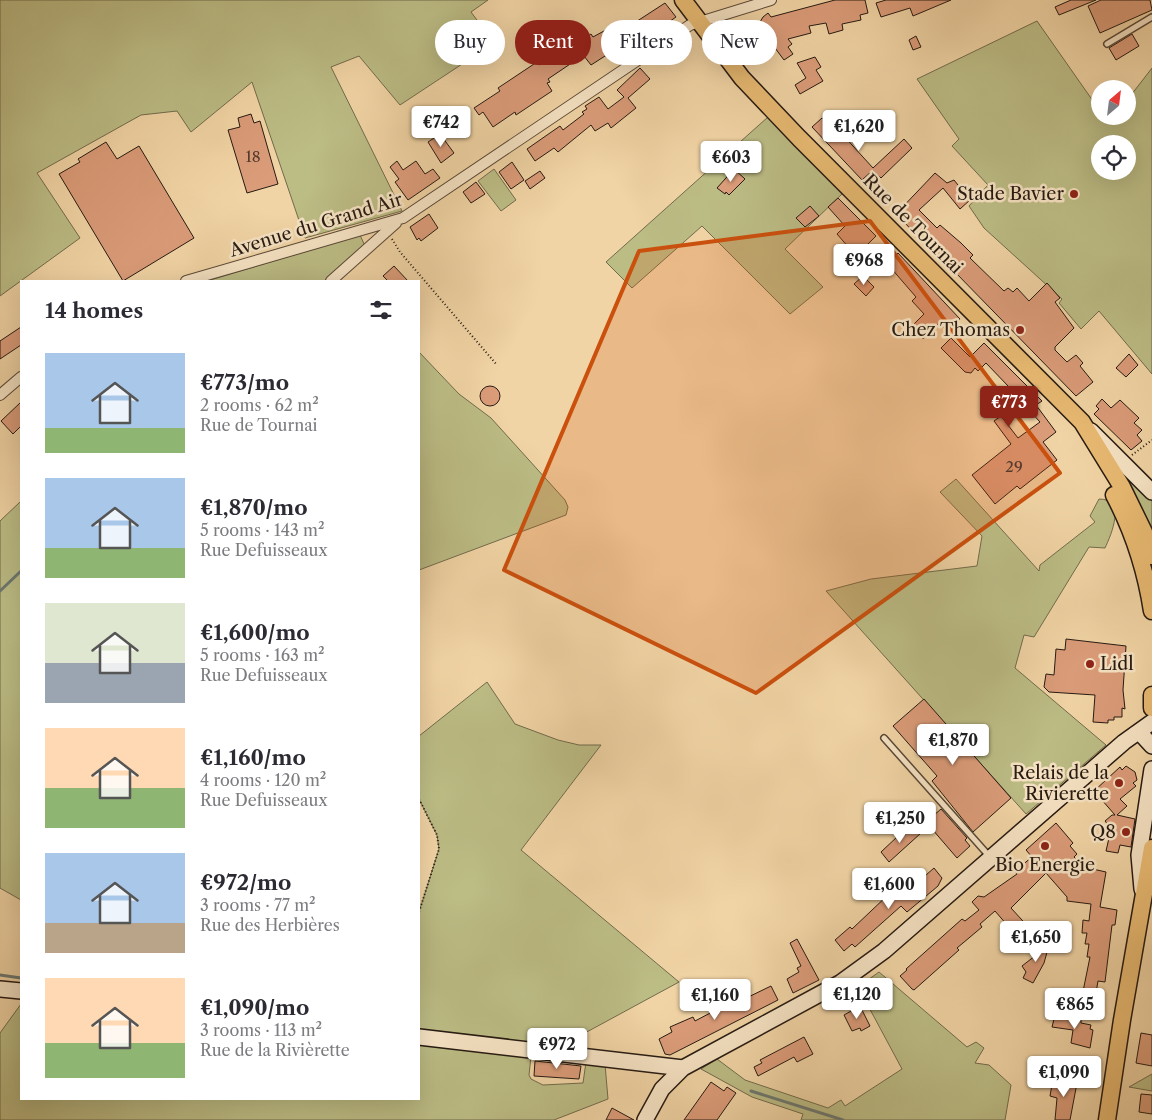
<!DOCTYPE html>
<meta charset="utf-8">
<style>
body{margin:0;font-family:"Libre Caslon Text",serif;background:#f7f7f7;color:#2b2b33;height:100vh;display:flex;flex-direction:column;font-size:19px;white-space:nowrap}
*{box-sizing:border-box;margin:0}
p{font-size:16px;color:#7c7c81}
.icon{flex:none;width:28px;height:28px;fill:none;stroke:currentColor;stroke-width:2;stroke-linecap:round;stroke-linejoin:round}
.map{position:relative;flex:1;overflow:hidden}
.panel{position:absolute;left:20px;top:280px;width:400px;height:820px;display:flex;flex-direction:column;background:#fff;border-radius:0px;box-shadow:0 5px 20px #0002}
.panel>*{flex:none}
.guide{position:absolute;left:435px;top:20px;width:475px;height:45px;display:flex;gap:10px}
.needle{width:32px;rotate:28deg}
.tools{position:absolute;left:1091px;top:80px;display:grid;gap:10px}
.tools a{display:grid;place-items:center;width:45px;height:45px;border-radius:50%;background:#fff;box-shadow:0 5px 20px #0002;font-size:25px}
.price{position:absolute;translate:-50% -42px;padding:0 11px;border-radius:5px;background:#fff;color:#222;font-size:16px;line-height:32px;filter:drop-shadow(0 1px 2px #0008)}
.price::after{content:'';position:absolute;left:50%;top:30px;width:15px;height:11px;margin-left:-8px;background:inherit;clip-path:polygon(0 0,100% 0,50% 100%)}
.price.active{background:#8f2418;color:#fff}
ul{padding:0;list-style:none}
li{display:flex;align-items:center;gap:15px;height:125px;padding:0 25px}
li span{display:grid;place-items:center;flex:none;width:140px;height:100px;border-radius:0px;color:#555}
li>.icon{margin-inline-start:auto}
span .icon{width:60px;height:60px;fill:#fffc;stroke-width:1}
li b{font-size:21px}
h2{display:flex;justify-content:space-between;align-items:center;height:60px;padding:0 25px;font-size:21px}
.chip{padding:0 18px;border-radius:22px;background:#fff;box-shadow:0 5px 20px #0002;font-size:18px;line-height:45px}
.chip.active{background:#8f2418;color:#fff}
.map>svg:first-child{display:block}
.green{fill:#bcbc85;stroke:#716b4c;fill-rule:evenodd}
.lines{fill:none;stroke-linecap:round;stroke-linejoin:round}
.stream{stroke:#6d7871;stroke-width:3}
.building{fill:#db9c79;stroke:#261a12}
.lane-casing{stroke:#594837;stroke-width:8}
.street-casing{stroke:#594837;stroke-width:12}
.secondary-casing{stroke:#261a12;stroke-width:18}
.primary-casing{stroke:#261a12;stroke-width:19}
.path{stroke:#261a12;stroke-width:2;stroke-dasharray:1 2.5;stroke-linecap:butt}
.lane{stroke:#f6e3c4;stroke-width:5}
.street{stroke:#f6e3c4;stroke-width:10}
.secondary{stroke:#f6e3c4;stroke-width:15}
.primary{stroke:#e8ba72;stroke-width:16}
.marked{fill:#cb500d;fill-opacity:0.2;stroke:#cb500d;stroke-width:4;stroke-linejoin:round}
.poi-dot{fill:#8f2418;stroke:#f6e3c4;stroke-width:2}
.labels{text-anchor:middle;stroke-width:5;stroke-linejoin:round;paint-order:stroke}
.number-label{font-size:15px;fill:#533a2c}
.poi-label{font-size:18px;fill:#261a12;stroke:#f6e3c4;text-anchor:end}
.street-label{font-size:18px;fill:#261a12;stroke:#f6e3c4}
</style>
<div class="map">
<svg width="1152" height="1120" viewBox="0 0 1152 1120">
<rect width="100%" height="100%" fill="#f1d4a5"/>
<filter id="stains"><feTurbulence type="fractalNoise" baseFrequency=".004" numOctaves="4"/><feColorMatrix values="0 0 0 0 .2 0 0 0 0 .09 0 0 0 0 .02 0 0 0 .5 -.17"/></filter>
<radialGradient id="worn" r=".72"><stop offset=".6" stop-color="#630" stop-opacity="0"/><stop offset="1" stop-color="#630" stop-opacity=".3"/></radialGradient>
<path class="green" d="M0 0H488L471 12 494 43 400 105 359 56 331 67 402 211 305 238 252 82 191 132 177 111 141 115 37 173 80 238 0 296Z
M1037 21 1100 111V116H1103L1108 123 1114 116H1128V99L1152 68V374L1099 311 1081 329 1059 303 1062 299 984 228 969 206 988 185 952 146 959 139 917 79ZM1100 144H1128V171H1100Z
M768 117 842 194 785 249 823 287 790 314 702 226 632 288 606 262Z
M494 169 516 200 501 211 478 181Z
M360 235 365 246 324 281H207Z
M419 352 459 394 491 418 565 500 568 507 566 515 419 570Z
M956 479 1039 571 1040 565 1095 522 1090 516 1099 499C1127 499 1111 535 1105 548L1089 547 1034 637 1024 635 1015 668 1106 745 1026 814 826 591 871 579 977 566 982 536 940 492Z
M1133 480 1152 500V530L1129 483Z
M21 501V900L0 888V521Z
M487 682 515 724 558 740 579 745H601L521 850 679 982 572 1040 579 1049 419 1031V912L439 849 437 835 419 799V736Z
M879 972 967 1047 976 1042 984 1048 975 1063 989 1065 1011 1085 1005 1120H801L803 1114 752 1097 701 1069 717 1059 745 1080 828 1108 841 1100 845 1106 902 1069 858 987Z
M21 1004V1099H419V1043L531 1056 529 1075 531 1079 543 1085 583 1083 586 1062 605 1064 608 1099 554 1120H0V1033Z
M1152 1074V1091L1129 1087Z"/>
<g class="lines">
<path class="stream" d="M0 591 21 571
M0 975 21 978
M751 1091 843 1120"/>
</g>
<path class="building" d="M835 0H865L868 13 860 15 861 20 842 24 843 30 829 34 826 23 809 26 811 33 788 39 792 44 788 47 793 54 784 60 763 32 747 43 763 17 768 13 771 17Z
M886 0H951L913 16 910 8 881 17 876 3Z
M1071 0H1096L1059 15 1055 7Z
M1101 0H1150L1152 10 1100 33 1088 6Z
M665 3 676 17 636 45 625 29Z
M613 26 619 35 610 41 616 49 591 65 584 56H582L548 79 550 82 547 83 552 91 516 115 515 112 493 127 483 112 479 115 474 108 500 91 498 88 537 62 539 65 565 48 566 51 591 34 593 37Z
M1132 34 1139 46 1116 60 1109 48Z
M916 36 921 47 913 50 909 40Z
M815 57 821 67 816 70 823 81 800 94 795 85 806 78 797 63Z
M640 68 650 79 628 98 636 108 611 128 608 123 595 131 591 125 558 152 554 148 535 161 527 149 560 126 563 130 584 114 582 112 587 109 585 106 599 97 608 109 624 97 617 90Z
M251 114 254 123 260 121 278 184 247 193 228 130 240 127 238 118Z
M822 118 842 134 873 168 904 139 912 148 881 178 873 170 862 180 812 127Z
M440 134 454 153 441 163 428 142Z
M106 142 117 159 139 146 194 238 123 281 59 174 80 162 78 159Z
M397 161 403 170 416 161 425 174 433 169 440 178 408 200 395 182 399 179 390 167Z
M512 162 524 180 511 189 499 172Z
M734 169 745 179 729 195 726 192 725 194 717 188Z
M540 171 545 178 530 189 525 181Z
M935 173 947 183 954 180 970 200 960 209 943 188 919 210 937 228 940 225 961 243 973 255 970 258 1004 291 1008 288 1013 292 1017 288 1029 301 1047 283 1060 298 1055 302 1074 328 1055 347V350L1067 362 1076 355 1083 363 1080 366 1093 382 1076 396 953 270 952 271 896 214Z
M476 182 485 194 471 203 463 192Z
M838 198 876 236 856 256 837 234 845 226 828 207Z
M810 206 819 216 805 227 796 218Z
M429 214 438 228 421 241 419 238 417 240 410 227Z
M892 252 896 255 898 253 960 319 948 332 939 323 923 339 917 332 909 329 924 314 912 301 916 297 884 260Z
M394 266 408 281H388L383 276Z
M863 276 874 287 866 296 854 284Z
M21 327V345L0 359V341Z
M951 338 970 357 984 343 1042 401 1036 405 1056 432 1043 442 1057 460 1020 489 1017 486 995 504 972 475 1011 444 994 421 1001 416 1018 438 1040 422 1029 410 1017 411 1013 414 999 399 998 396 1009 387 986 363 978 371 975 368 971 373 965 372 941 348Z
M1129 354 1138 365 1126 377 1116 368Z
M480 396a10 10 0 1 1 20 0a10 10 0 1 1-20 0Z
M1102 399 1111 408 1120 400 1139 418 1134 423 1142 430 1137 435 1142 441 1131 450 1094 414 1099 409 1096 406Z
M21 402V426L13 434 1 421Z
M1066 639 1126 646 1123 690 1125 709 1122 708V717H1114V720H1108V723L1093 722 1095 695 1049 692 1044 687 1046 674 1054 675 1056 649 1065 650Z
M924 699 1011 798 973 832 932 781 937 776 893 726Z
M1126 766 1135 772 1137 780 1133 783 1136 786 1120 799 1127 806 1117 815 1135 819 1131 847 1120 845 1118 853 1106 851 1109 838H1112L1109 826 1105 821 1112 815H1115L1094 791 1120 767 1122 770Z
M941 809 967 838 965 840 970 846 957 858 926 822Z
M1056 823 1073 843 1070 846 1077 854 1074 857 1084 867 1106 872 1100 907 1117 910 1115 925H1112L1105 982 1098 981 1092 1016H1078L1090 957H1087L1089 944H1085L1087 933H1082L1083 920 1089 921 1091 904 1067 901V897L1046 873 1011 908 1032 931 1020 940 995 911 980 924 982 927 957 948 959 950 914 990 912 989 900 976 907 970 906 969 962 919 965 921 979 910 972 902 978 896 984 897 1017 874 1015 871 1032 857 1026 850Z
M915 826 921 833 889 862 881 852 898 836 900 839Z
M934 868 942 878 938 886 907 912 901 906 855 947 852 944 844 951 835 940 850 927 852 929 889 894 891 897 895 893 900 898Z
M797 939 819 980 793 993 787 979 799 972 797 968 801 966 790 943Z
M1040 941 1049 945 1044 963 1033 983 1023 978 1026 972 1022 966 1040 952 1036 948Z
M771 986 778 1000 670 1055 665 1054 659 1039 672 1032 670 1027 693 1017 695 1021 735 1000 736 1003Z
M860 1006 870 1026 861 1031 860 1028 852 1031 844 1015Z
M1055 1015 1081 1019V1023L1091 1025 1090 1029 1093 1030 1090 1048 1071 1043 1073 1030 1052 1027Z
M1141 1033 1152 1035V1066L1136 1063Z
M804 1037 813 1054 797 1062 794 1057 758 1076 754 1067 762 1063 760 1060Z
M535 1061 581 1066 579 1079 534 1076Z
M1053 1079 1077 1083 1070 1120H1055L1057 1098 1050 1096Z
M711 1082 724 1091 727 1087 736 1093 717 1120H684Z
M1141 1094 1152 1095V1114L1139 1112Z
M612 1108 634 1120H606Z"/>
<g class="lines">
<defs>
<path id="lane" d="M1107 44 1152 17
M884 738 990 857"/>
<path id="street" d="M186 281 403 218 690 25 771 0
M331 281 396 223
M0 395 21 377"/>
<path id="secondary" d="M1091 431 1152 492
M1135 734H1141L1152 746
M1142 889 1139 855 1152 769
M0 989 21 991
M419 1037 683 1068
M645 1120 662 1089 683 1068 840 983 884 951 1124 742 1152 722"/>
<path id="primary" d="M683 0 742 78 799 138 1082 422 1122 487 1144 532 1152 556
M1114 495C1133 531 1146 572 1152 611
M1152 695V708
M1107 1120 1122 1020 1152 848"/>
</defs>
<use href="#lane" class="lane-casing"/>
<use href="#street" class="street-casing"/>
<use href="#secondary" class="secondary-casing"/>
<use href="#primary" class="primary-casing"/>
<path class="path" d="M392 239 400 252 497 365
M1132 455 1152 440
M419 799 437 835 439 849 419 912"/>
<use href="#lane" class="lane"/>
<use href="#street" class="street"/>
<use href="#secondary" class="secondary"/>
<use href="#primary" class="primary"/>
</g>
<path class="marked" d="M870 221 1060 473 756 693 504 570 639 251Z"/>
<g class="poi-dot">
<circle cx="1074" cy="194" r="5"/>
<circle cx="1020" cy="330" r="5"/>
<circle cx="1090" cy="664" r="5"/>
<circle cx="1119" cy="783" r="5"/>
<circle cx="1126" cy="832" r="5"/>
<circle cx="1045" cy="846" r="5"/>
</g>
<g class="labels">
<g class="number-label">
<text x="253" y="162">18</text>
<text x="1014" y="472">29</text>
</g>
<g class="poi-label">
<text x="1064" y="200">Stade Bavier</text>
<text x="1010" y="336">Chez Thomas</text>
<text x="1100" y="670" text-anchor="start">Lidl</text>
<text x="1109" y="779">Relais de la<tspan x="1109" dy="21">Rivierette</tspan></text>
<text x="1116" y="838">Q8</text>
<text x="1045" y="871" text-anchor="middle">Bio Energie</text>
</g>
<g class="street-label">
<text transform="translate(913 224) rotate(45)" y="6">Rue de Tournai</text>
<text transform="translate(316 225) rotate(-17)" y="6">Avenue du Grand Air</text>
</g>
</g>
<rect width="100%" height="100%" filter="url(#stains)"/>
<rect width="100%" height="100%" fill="url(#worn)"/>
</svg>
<div class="tools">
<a><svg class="needle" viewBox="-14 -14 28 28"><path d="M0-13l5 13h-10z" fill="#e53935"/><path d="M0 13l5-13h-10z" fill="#7c7c81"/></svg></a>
<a><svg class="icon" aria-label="locate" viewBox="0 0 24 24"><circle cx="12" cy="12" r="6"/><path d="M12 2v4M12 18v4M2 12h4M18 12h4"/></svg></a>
</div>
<b class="price" style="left:441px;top:148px">€742</b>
<b class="price" style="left:859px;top:152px">€1,620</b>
<b class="price" style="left:731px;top:183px">€603</b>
<b class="price" style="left:864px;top:286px">€968</b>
<b class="price active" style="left:1009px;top:428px">€773</b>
<b class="price" style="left:953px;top:766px">€1,870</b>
<b class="price" style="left:900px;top:844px">€1,250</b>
<b class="price" style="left:889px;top:910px">€1,600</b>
<b class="price" style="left:1036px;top:963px">€1,650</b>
<b class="price" style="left:857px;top:1020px">€1,120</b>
<b class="price" style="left:715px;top:1021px">€1,160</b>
<b class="price" style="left:1075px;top:1030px">€865</b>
<b class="price" style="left:557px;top:1070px">€972</b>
<b class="price" style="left:1064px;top:1098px">€1,090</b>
<div class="guide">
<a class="chip">Buy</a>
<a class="chip active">Rent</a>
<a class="chip">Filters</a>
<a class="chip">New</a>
</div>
<section class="panel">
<h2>14 homes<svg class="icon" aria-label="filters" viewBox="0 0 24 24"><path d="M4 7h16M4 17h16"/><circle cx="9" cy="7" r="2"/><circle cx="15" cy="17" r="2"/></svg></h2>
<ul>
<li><span style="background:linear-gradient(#a9c7e8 75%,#8fb573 0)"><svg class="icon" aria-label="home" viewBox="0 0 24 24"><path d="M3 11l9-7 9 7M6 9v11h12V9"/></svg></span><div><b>€773/mo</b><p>2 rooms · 62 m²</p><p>Rue de Tournai</p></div></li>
<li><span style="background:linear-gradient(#a9c7e8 70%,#8fb573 0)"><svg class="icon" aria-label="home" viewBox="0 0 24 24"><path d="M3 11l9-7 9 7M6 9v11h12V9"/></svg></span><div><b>€1,870/mo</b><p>5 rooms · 143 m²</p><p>Rue Defuisseaux</p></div></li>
<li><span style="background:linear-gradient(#dfe7d0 60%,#9aa5b1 0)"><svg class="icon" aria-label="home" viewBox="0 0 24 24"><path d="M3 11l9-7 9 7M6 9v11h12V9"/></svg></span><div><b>€1,600/mo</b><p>5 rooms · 163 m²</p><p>Rue Defuisseaux</p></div></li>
<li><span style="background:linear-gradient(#ffd9b3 60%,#8fb573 0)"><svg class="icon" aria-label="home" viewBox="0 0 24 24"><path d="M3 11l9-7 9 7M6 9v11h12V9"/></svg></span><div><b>€1,160/mo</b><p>4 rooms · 120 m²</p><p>Rue Defuisseaux</p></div></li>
<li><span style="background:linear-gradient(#a9c7e8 70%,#b9a48a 0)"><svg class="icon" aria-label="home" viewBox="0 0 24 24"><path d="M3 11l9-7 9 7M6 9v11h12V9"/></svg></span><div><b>€972/mo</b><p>3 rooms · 77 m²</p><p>Rue des Herbières</p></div></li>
<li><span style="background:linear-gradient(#ffd9b3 65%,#8fb573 0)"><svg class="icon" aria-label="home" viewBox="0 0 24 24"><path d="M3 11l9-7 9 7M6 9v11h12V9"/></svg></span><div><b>€1,090/mo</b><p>3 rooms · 113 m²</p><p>Rue de la Rivièrette</p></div></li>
</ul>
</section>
</div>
